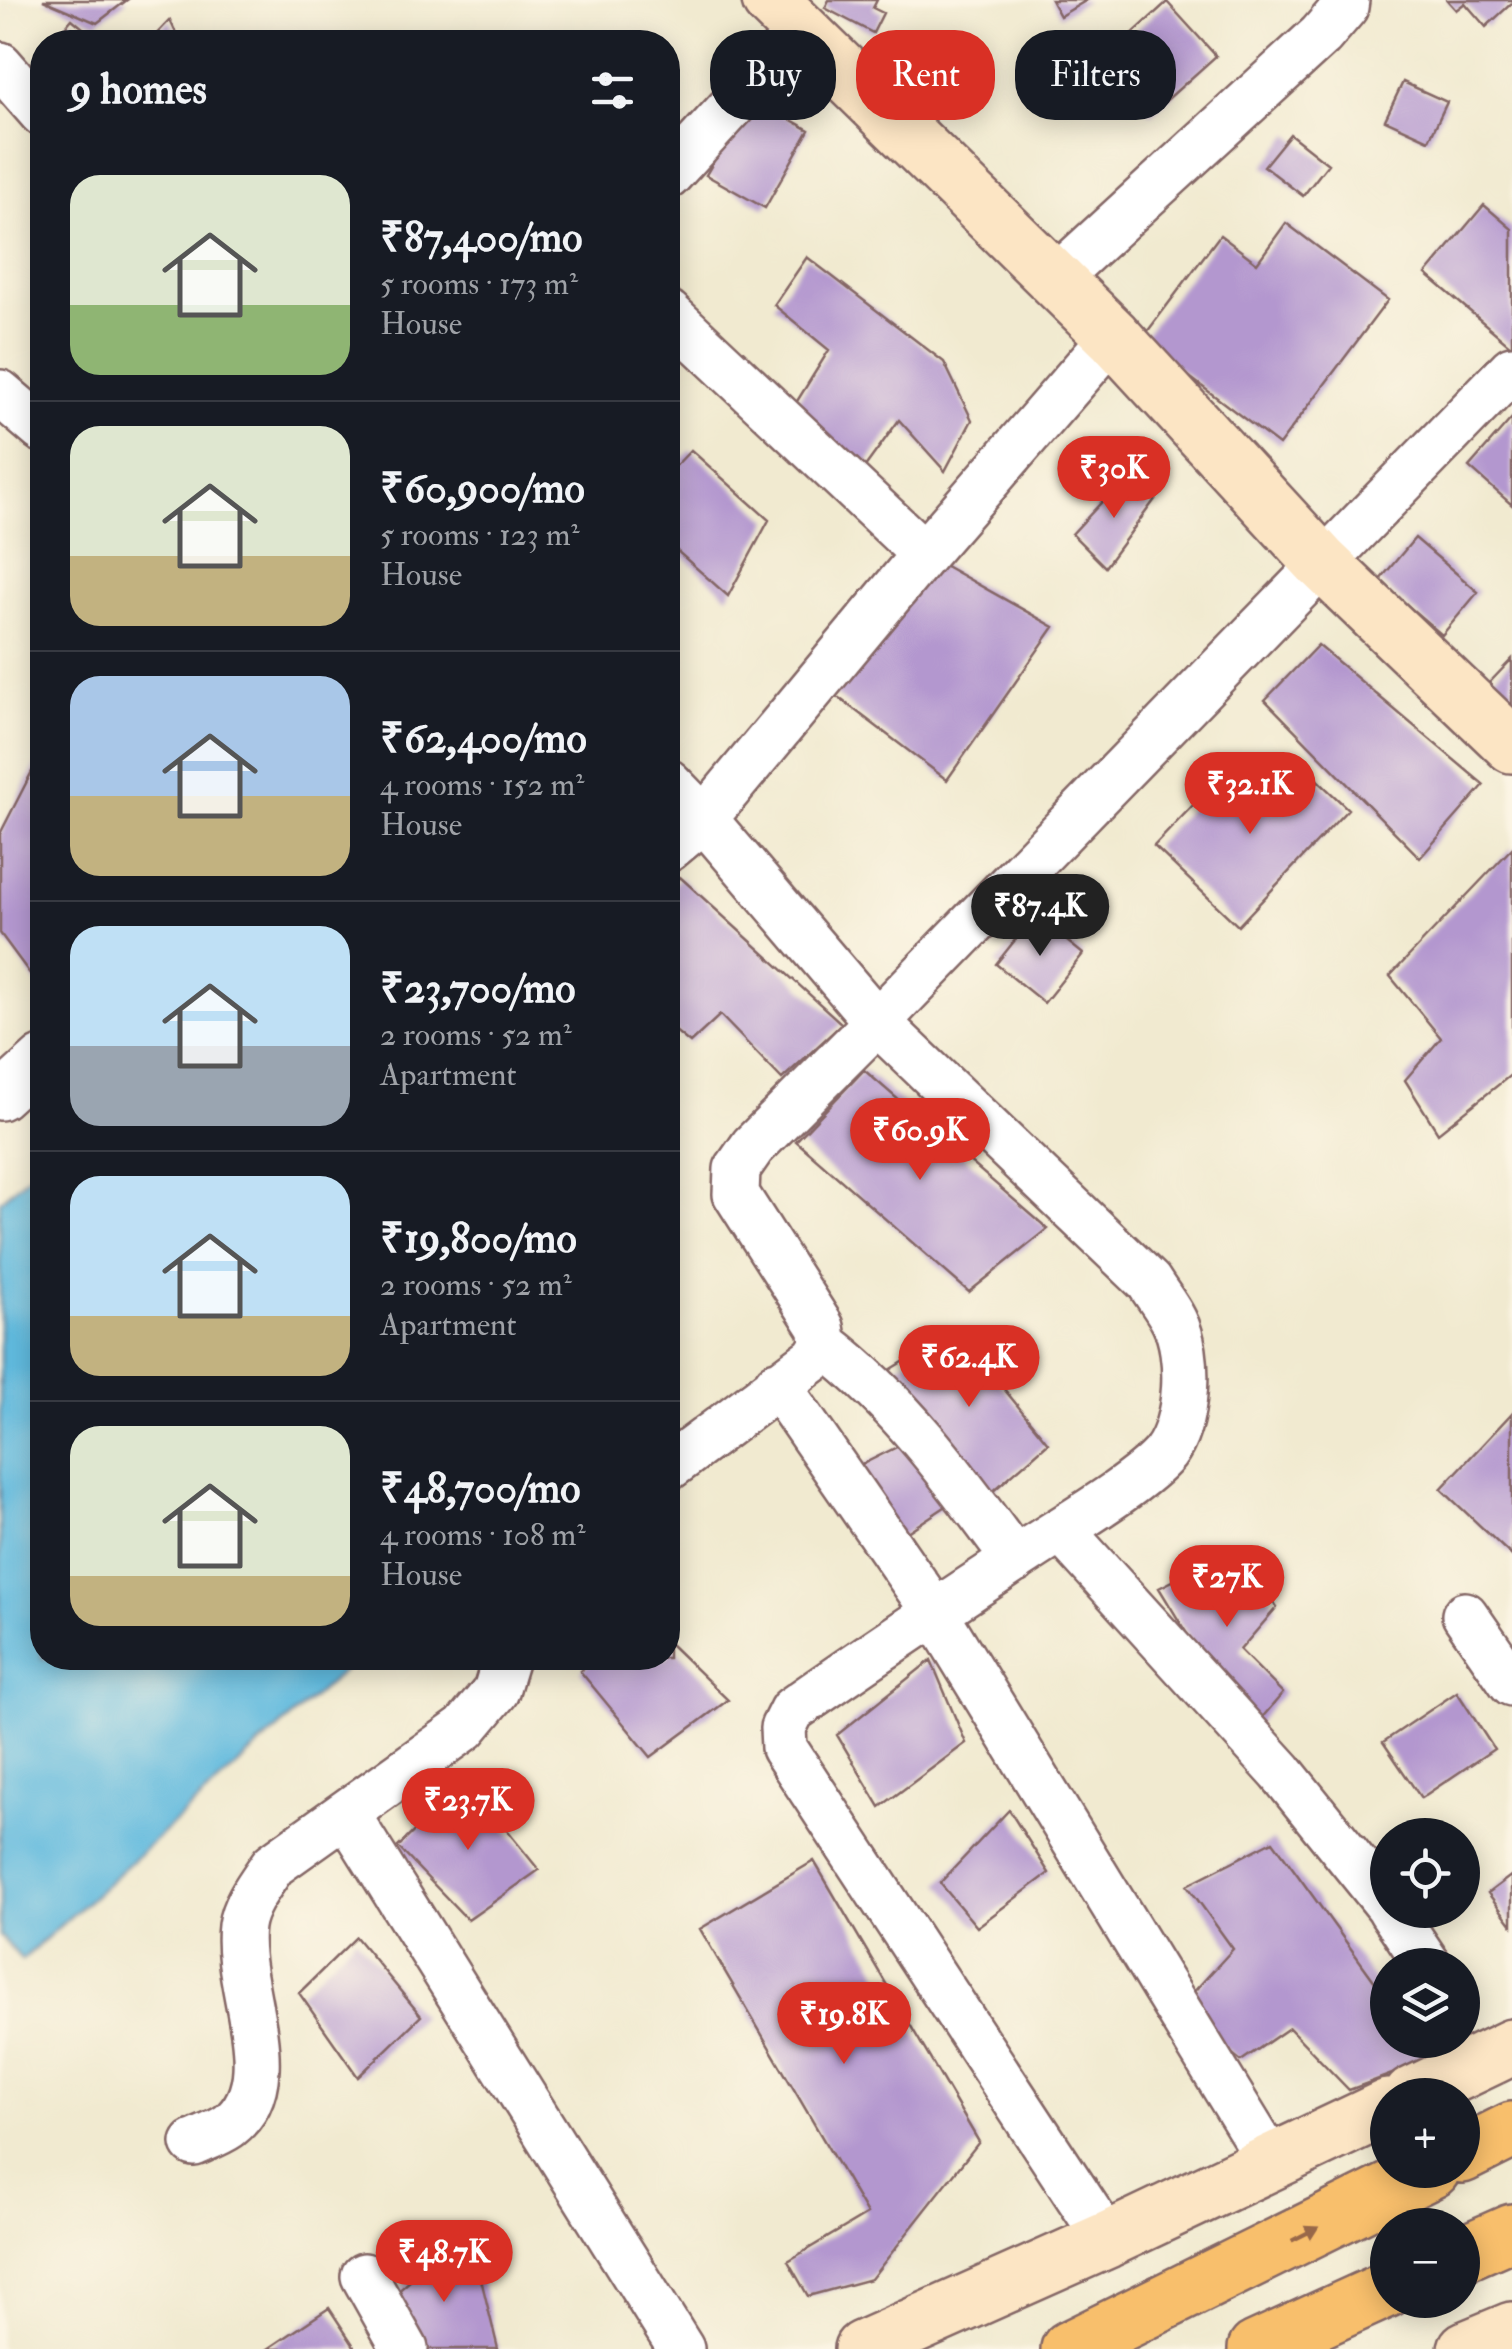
<!DOCTYPE html>
<meta charset="utf-8">
<style>
body{margin:0;font-family:"IM FELL Double Pica",serif;background:#20242c;color:#f1f3f6;height:100vh;display:flex;flex-direction:column;font-size:38px;white-space:nowrap}
*{box-sizing:border-box;margin:0}
p{font-size:32px;color:#9ea1a6}
.icon{flex:none;width:55px;height:55px;fill:none;stroke:currentColor;stroke-width:2;stroke-linecap:round;stroke-linejoin:round}
.map{position:relative;flex:1;overflow:hidden}
.drawer{position:absolute;left:30px;top:30px;width:650px;height:1640px;display:flex;flex-direction:column;background:#171b24;border-radius:40px;box-shadow:0 5px 25px #0003}
.drawer>*{flex:none}
.guide{position:absolute;left:710px;top:30px;width:650px;height:90px;display:flex;gap:20px}
.buttons{position:absolute;left:1370px;top:1818px;display:grid;gap:20px}
.buttons a{display:grid;place-items:center;width:110px;height:110px;border-radius:50%;background:#171b24;box-shadow:0 5px 25px #0003;font-size:50px}
.price{position:absolute;translate:-50% -85px;padding:0 22px;border-radius:35px;background:#d93025;color:#fff;font-size:32px;line-height:65px;filter:drop-shadow(0 2px 5px #0008)}
.price::after{content:'';position:absolute;left:50%;top:60px;width:30px;height:22px;margin-left:-15px;background:inherit;clip-path:polygon(0 0,100% 0,50% 100%)}
.price.current{background:#222;color:#fff}
ul{padding:0;list-style:none}
li{display:flex;align-items:center;gap:30px;height:250px;padding:0 40px}
li+li{border-top:2px solid #363941}
li span{display:grid;place-items:center;flex:none;width:280px;height:200px;border-radius:30px;color:#555}
li>.icon{margin-inline-start:auto}
span .icon{width:120px;height:120px;fill:#fffc;stroke-width:1}
li b{font-size:42px}
h2{display:flex;justify-content:space-between;align-items:center;height:120px;padding:0 40px;font-size:42px}
.chip{padding:0 35px;border-radius:40px;background:#171b24;box-shadow:0 5px 25px #0003;font-size:35px;line-height:90px}
.chip.current{background:#d93025;color:#fff}
.map>svg:first-child{display:block}
.water{fill:#61bade;stroke:#566c84;stroke-width:2.5}
.building{fill:#b397cf}
.lines{fill:none;stroke-linecap:round;stroke-linejoin:round}
.street-casing{stroke:#846665;stroke-width:50}
.secondary-casing{stroke:#846665;stroke-width:60}
.highway-casing{stroke:#846665;stroke-width:60}
.street{stroke:#fff;stroke-width:45}
.secondary{stroke:#fce5c4;stroke-width:55}
.highway{stroke:#f8bf6c;stroke-width:55}
.oneway{fill:#986748}
</style>
<div class="map">
<svg width="1512" height="2349" viewBox="0 0 1512 2349">
<rect width="100%" height="100%" fill="#fcf5e5"/>
<filter id="ink" filterUnits="userSpaceOnUse"><feTurbulence type="fractalNoise" baseFrequency=".01" numOctaves="2"/><feDisplacementMap in="SourceGraphic" scale="20" xChannelSelector="R" yChannelSelector="G"/><feConvolveMatrix kernelMatrix="1 2 1 2 8 2 1 2 1" color-interpolation-filters="sRGB"/></filter>
<filter id="wash" filterUnits="userSpaceOnUse"><feTurbulence type="fractalNoise" baseFrequency=".0048" numOctaves="4" result="noise"/><feDisplacementMap in="SourceGraphic" scale="40" xChannelSelector="R" yChannelSelector="G"/><feGaussianBlur stdDeviation="2.25" result="paint"/><feColorMatrix in="noise" values="0 0 0 0 0 0 0 0 0 0 0 0 0 0 0 0 0 1.4 0 .05"/><feComposite in="paint" operator="in"/></filter>
<g filter="url(#wash)">
<rect width="100%" height="100%" fill="#f1ead0"/>
<path class="water" d="M42 1163V1658H357L22 1960 0 1936V1201Z"/>
<g id="blocks">
<path class="building" d="M43 0H127L97 23Z
M829 0H877L873 8 883 13 873 33 825 8Z
M1051 0H1087L1060 16Z
M1447 0H1512V3L1486 27 1465 3 1456 10Z
M1167 2 1216 56 1151 114 1138 100 1150 88 1133 68 1122 78 1105 59Z
M72 19 100 42H52Z
M170 20 180 42H149Z
M1403 82 1447 102 1429 140 1385 120Z
M751 97 809 130 765 208 706 175Z
M1290 134 1328 164 1303 196 1264 166Z
M1484 205 1512 229V347L1426 274Z
M1286 223 1388 300 1279 445 1141 340 1220 235 1257 263Z
M807 257 944 362 972 420 945 471 899 420 851 486 784 422 829 350 774 305Z
M1512 418V505L1469 467Z
M691 450 769 520 728 596 668 543V474Z
M1124 478 1156 498 1105 567 1072 534Z
M1415 538 1478 592 1442 635 1379 581Z
M924 554 1054 627 947 780 818 682Z
M1318 645 1484 785 1420 858 1265 700Z
M1512 659V745L1469 704Z
M42 752V990L0 933V834Z
M1291 755 1348 809 1238 926 1154 846 1221 776 1248 801Z
M1512 848V1074L1438 1133 1405 1080 1441 1038 1390 976Z
M680 877 842 1024 782 1079 720 1015 690 1043 668 1025V890Z
M1035 915 1083 954 1044 1003 996 964Z
M864 1070 1048 1229 969 1292 796 1141Z
M956 1330 1048 1443 990 1494 885 1373Z
M1512 1413V1556L1441 1489Z
M921 1435 966 1493 889 1544 841 1475Z
M1236 1549 1277 1607 1240 1650 1283 1693 1248 1734 1159 1588Z
M668 1642 728 1700 651 1757 580 1671 595 1658H668Z
M931 1660 966 1743 880 1807 837 1735Z
M1457 1692 1494 1749 1421 1798 1383 1742Z
M466 1780 539 1870 468 1920 398 1847Z
M1009 1810 1049 1873 977 1927 940 1883Z
M1273 1841 1388 2000V2040H1416L1430 2060 1349 2090 1289 2028 1241 2061 1178 2009 1233 1949 1187 1885Z
M814 1861 979 2142 871 2279 808 2296 788 2261 867 2214 700 1929Z
M1512 1875V1925L1488 1893Z
M356 1937 421 2016 358 2077 299 1993Z
M469 2230 498 2349H405L381 2306Z
M329 2308 356 2349H268Z"/>
</g>
</g>
<g filter="url(#ink)">
<use href="#blocks" fill-opacity="0" stroke="#846665" stroke-width="2.5"/>
<g class="lines">
<defs>
<path id="street" d="M0 65 42 113
M668 176 801 31
M1055 279 1321 35 1345 7 1346 0
M668 313 924 554
M0 393 42 429
M668 782 704 819 877 1022 1149 1282C1157 1295 1167 1307 1174 1321 1191 1354 1188 1423 1165 1453 1141 1482 1068 1525 1034 1547 953 1600 872 1654 792 1710L783 1728 784 1748 1107 2240
M668 849 704 819 924 554 1113 336
M0 1097 42 1059
M824 1344C902 1404 957 1481 1015 1560
M777 1384 934 1611 1272 2164
M668 1468 815 1358 824 1344 821 1327 736 1194 737 1169 753 1146 877 1022 1512 369
M1061 1530 1281 1772 1388 1905
M1465 1615 1512 1683
M346 1813 681 2349
M1391 1910 1428 1965
M194 2143C205 2138 219 2133 229 2126 287 2081 233 1987 241 1926 244 1904 261 1883 273 1865L465 1728 496 1691 506 1658
M364 2276 405 2349"/>
<path id="secondary" d="M770 0 1113 336 1321 562 1512 745
M1412 2095 1512 2047
M862 2349 1107 2240 1388 2107
M1466 2349 1512 2330"/>
<path id="highway" d="M1462 2155 1512 2130
M1462 2254 1512 2232
M1069 2349 1432 2170
M1256 2349 1388 2289"/>
</defs>
<use href="#street" class="street-casing"/>
<use href="#secondary" class="secondary-casing"/>
<use href="#highway" class="highway-casing"/>
<use href="#street" class="street"/>
<use href="#secondary" class="secondary"/>
<use href="#highway" class="highway"/>
</g>
<defs><path id="oneway-solid" d="M-6-.8H1V-3.2L6.5 0L1 3.2V.8H-6Z" transform="scale(2.5)"/></defs>
<use class="oneway" href="#oneway-solid" transform="translate(1305 2234) rotate(-27)"/>
</g>
</svg>
<div class="buttons">
<a><svg class="icon" aria-label="locate" viewBox="0 0 24 24"><circle cx="12" cy="12" r="6"/><path d="M12 2v4M12 18v4M2 12h4M18 12h4"/></svg></a>
<a><svg class="icon" aria-label="layers" viewBox="0 0 24 24"><path d="M12 4l9 5-9 5-9-5zM3 14l9 5 9-5"/></svg></a>
<a>+</a>
<a>−</a>
</div>
<b class="price" style="left:1114px;top:521px">₹30K</b>
<b class="price" style="left:1250px;top:837px">₹32.1K</b>
<b class="price current" style="left:1040px;top:959px">₹87.4K</b>
<b class="price" style="left:920px;top:1183px">₹60.9K</b>
<b class="price" style="left:969px;top:1410px">₹62.4K</b>
<b class="price" style="left:1227px;top:1630px">₹27K</b>
<b class="price" style="left:468px;top:1853px">₹23.7K</b>
<b class="price" style="left:844px;top:2067px">₹19.8K</b>
<b class="price" style="left:444px;top:2305px">₹48.7K</b>
<div class="guide">
<a class="chip">Buy</a>
<a class="chip current">Rent</a>
<a class="chip">Filters</a>
</div>
<section class="drawer">
<h2>9 homes<svg class="icon" aria-label="filters" viewBox="0 0 24 24"><path d="M4 7h16M4 17h16"/><circle cx="9" cy="7" r="2"/><circle cx="15" cy="17" r="2"/></svg></h2>
<ul>
<li><span style="background:linear-gradient(#dfe7d0 65%,#8fb573 0)"><svg class="icon" aria-label="home" viewBox="0 0 24 24"><path d="M3 11l9-7 9 7M6 9v11h12V9"/></svg></span><div><b>₹87,400/mo</b><p>5 rooms · 173 m²</p><p>House</p></div></li>
<li><span style="background:linear-gradient(#dfe7d0 65%,#c2b280 0)"><svg class="icon" aria-label="home" viewBox="0 0 24 24"><path d="M3 11l9-7 9 7M6 9v11h12V9"/></svg></span><div><b>₹60,900/mo</b><p>5 rooms · 123 m²</p><p>House</p></div></li>
<li><span style="background:linear-gradient(#a9c7e8 60%,#c2b280 0)"><svg class="icon" aria-label="home" viewBox="0 0 24 24"><path d="M3 11l9-7 9 7M6 9v11h12V9"/></svg></span><div><b>₹62,400/mo</b><p>4 rooms · 152 m²</p><p>House</p></div></li>
<li><span style="background:linear-gradient(#bfe0f5 60%,#9aa5b1 0)"><svg class="icon" aria-label="home" viewBox="0 0 24 24"><path d="M3 11l9-7 9 7M6 9v11h12V9"/></svg></span><div><b>₹23,700/mo</b><p>2 rooms · 52 m²</p><p>Apartment</p></div></li>
<li><span style="background:linear-gradient(#bfe0f5 70%,#c2b280 0)"><svg class="icon" aria-label="home" viewBox="0 0 24 24"><path d="M3 11l9-7 9 7M6 9v11h12V9"/></svg></span><div><b>₹19,800/mo</b><p>2 rooms · 52 m²</p><p>Apartment</p></div></li>
<li><span style="background:linear-gradient(#dfe7d0 75%,#c2b280 0)"><svg class="icon" aria-label="home" viewBox="0 0 24 24"><path d="M3 11l9-7 9 7M6 9v11h12V9"/></svg></span><div><b>₹48,700/mo</b><p>4 rooms · 108 m²</p><p>House</p></div></li>
</ul>
</section>
</div>
